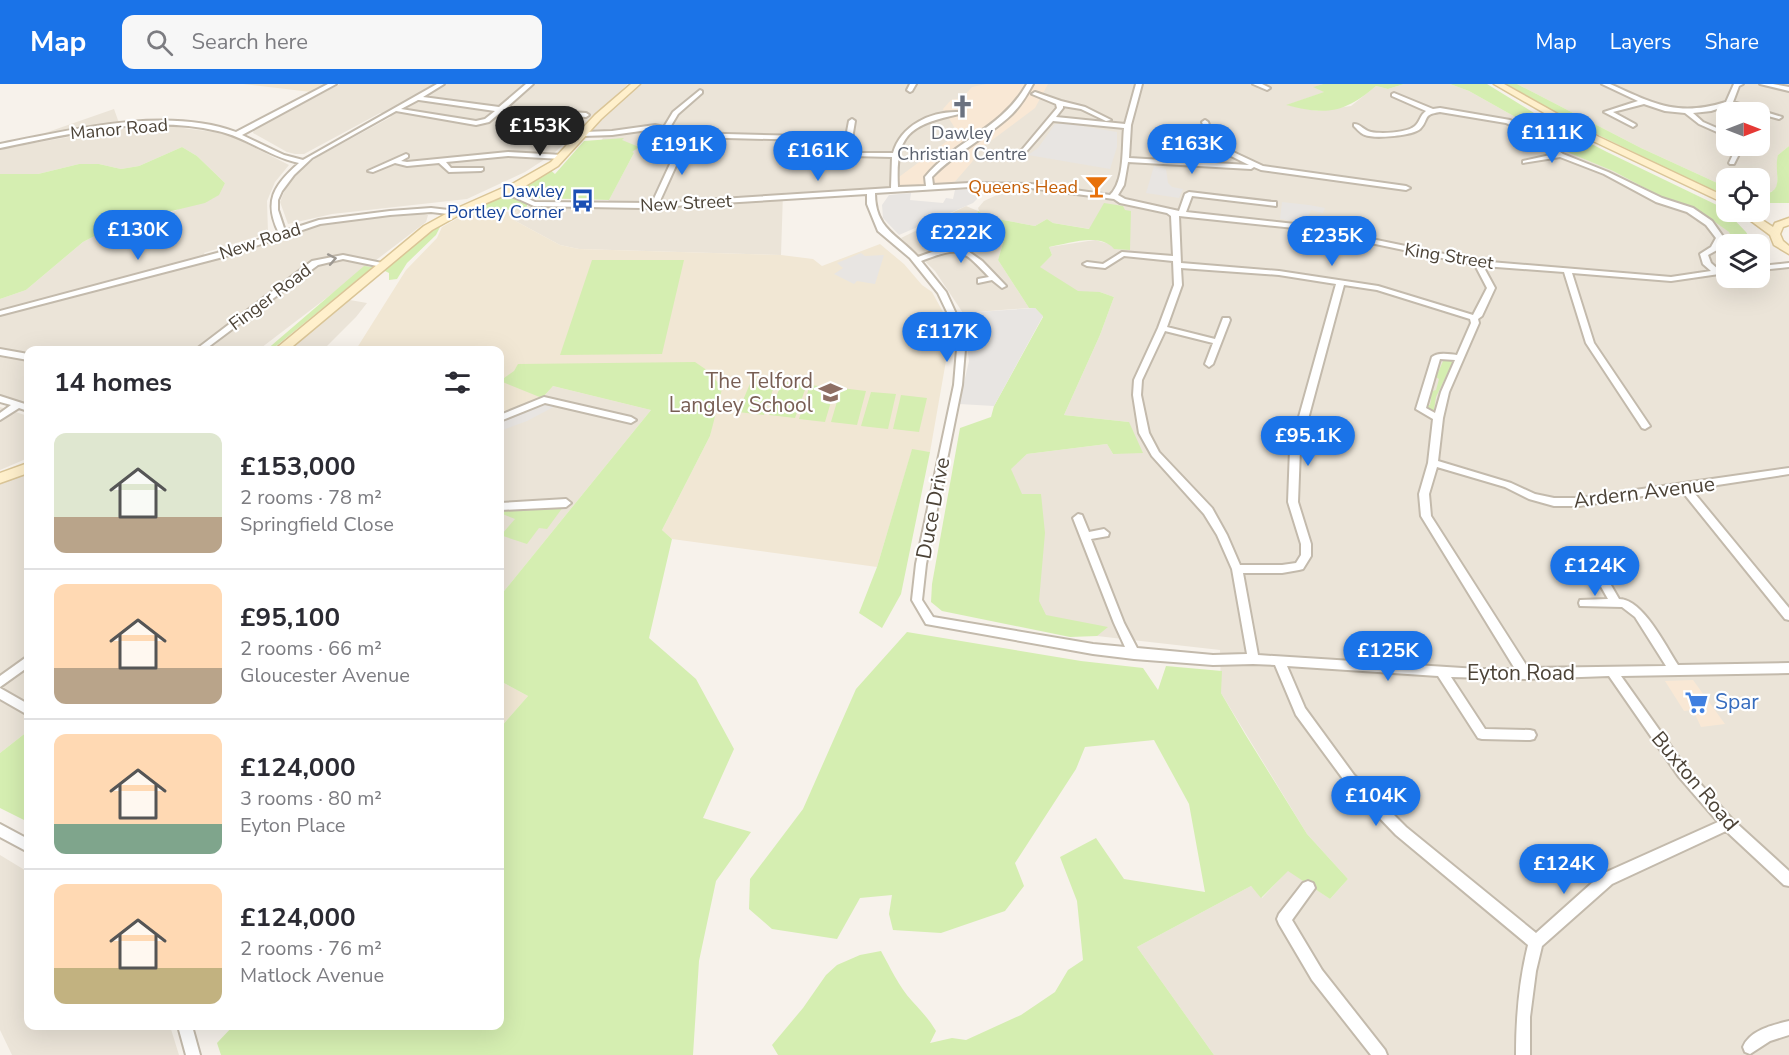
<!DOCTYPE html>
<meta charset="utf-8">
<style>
body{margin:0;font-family:"Nunito Sans",sans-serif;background:#f7f7f7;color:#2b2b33;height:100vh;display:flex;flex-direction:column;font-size:22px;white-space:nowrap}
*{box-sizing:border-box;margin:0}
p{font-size:20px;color:#7c7c81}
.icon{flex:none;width:33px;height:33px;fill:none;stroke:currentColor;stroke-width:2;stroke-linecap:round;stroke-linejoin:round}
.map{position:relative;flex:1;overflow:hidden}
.drawer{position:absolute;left:24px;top:262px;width:480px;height:684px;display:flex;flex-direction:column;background:#fff;border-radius:12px;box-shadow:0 6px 24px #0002}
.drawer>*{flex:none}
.needle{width:39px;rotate:90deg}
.controls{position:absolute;left:1716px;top:18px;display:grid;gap:12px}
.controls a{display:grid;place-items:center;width:54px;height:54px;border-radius:12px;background:#fff;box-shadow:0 6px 24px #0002;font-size:30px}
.price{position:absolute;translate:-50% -51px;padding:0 14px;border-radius:21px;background:#1a73e8;color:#fff;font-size:20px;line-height:39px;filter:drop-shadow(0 2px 3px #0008)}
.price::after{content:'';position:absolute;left:50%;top:36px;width:18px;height:14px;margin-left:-9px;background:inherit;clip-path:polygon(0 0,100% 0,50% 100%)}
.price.active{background:#222;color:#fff}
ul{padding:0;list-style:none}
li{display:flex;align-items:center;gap:18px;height:150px;padding:0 30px}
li+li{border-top:2px solid #e1e1e2}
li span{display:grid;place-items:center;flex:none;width:168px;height:120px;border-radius:12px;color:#555}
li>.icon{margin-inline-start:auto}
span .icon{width:72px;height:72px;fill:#fffc;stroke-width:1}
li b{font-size:26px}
h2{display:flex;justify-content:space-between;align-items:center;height:72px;padding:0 30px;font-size:26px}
header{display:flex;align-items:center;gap:36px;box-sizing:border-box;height:84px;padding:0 30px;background:#1a73e8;color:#fff}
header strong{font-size:28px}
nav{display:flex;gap:33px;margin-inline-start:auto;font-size:21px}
.search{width:420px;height:54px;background:#f7f7f7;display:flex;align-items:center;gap:15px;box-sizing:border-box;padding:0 21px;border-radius:12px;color:#7c7c81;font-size:22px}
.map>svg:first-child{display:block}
.residential{fill:#ebe4d8;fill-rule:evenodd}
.commercial{fill:#f9e8d5}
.education{fill:#f1e7d4}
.green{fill:#d5eeb1}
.parking{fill:#e8e5e2}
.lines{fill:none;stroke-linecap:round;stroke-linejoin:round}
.minor-casing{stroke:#c3baac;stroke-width:4}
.secondary-casing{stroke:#dac597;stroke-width:3}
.minor{fill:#fff;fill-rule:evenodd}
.secondary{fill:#fff0cc;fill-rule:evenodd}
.oneway{stroke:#9d9891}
.labels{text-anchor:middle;stroke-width:4.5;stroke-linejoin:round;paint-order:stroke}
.far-street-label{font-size:18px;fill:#4c4337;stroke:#fff}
.far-worship-label{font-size:18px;fill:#5b616d;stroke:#fff}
.far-food-label{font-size:18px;fill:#c56008;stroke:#fff;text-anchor:end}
.far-transit-label{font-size:18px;fill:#164399;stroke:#fff;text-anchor:end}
.education-label{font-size:21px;fill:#785e54;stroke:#fff;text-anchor:end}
.street-label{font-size:21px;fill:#4c4337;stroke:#fff}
.shop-label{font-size:21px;fill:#366cbe;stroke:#fff;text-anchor:start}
</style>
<header>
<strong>Map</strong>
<div class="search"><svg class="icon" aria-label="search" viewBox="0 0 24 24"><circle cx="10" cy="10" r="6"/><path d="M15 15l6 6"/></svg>Search here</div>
<nav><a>Map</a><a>Layers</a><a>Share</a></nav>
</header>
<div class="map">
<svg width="1789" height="971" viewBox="0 0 1789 971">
<rect width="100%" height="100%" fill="#f7f2eb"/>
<path class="residential" d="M340 0H628L553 70 525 88 467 115 332 130 288 140 280 118 287 101 300 87 317 73 391 33 380 29 304 70H295L287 68 253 49 254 45Z
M638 0H1323L1314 3 1325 8 1287 21 1317 27 1351 22 1376 2 1388 5 1404 0H1450L1469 7 1526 39 1561 65 1613 87 1660 112 1698 126 1714 136 1729 148 1733 158 1726 160 1718 179 1726 178V194H1760V174L1772 183 1789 184V971H1214L1137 863 1251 802 1262 814 1288 786 1330 815 1348 795 1307 750 1221 609 1220 566 1097 552 1025 531 1011 384 1027 370 1107 360 1113 370 1129 338 1064 331 1100 251 1114 213 1100 208H1078L1039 183 1052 171 1049 163 1095 156 1130 166 1090 145 1053 139 1047 135 1035 142 987 133 980 129 978 124 984 117 999 110 990 98 783 109 781 171 579 165 560 161 510 134 518 127H515L516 124 524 122 604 125 634 69 593 67 603 54 584 53Z
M1517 0H1789V62L1778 71 1777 102 1774 107 1760 110V94H1726V103L1641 64ZM1726 28H1760V62H1726Z
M114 25 119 39 45 49Z
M161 41 228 50 289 81 275 98 267 117 268 149 204 169 207 177 316 142 340 137 424 130 428 131 426 138 257 267H28V322L0 314V215L26 206 83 158 118 140 175 127 225 99 197 72 182 63 139 82 121 85 99 80H79L38 90H0V65L109 46Z
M966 122 978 127 975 141 982 146 1005 152 998 176 1029 224 963 229 935 187 901 154Z
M344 215 367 219 356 233 322 267H282Z
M553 302 651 326 500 512V331L542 314Z
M0 323 28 332V374L0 386Z
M28 388V647L0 669V398Z
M0 771 28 788V942H170L179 971H12L0 946Z"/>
<path class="commercial" d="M986 0H1048L1035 24 980 65 972 78 952 101 896 104 899 93 958 49 943 25 951 16 962 14 972 3Z
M1693 596 1725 640 1701 643 1693 626 1684 627 1665 597Z"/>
<path class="education" d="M243 0H325L311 8Z
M515 127H519L513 129 510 134 560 161 579 165 781 171 813 175 822 182 880 160 904 180 922 201 932 208 943 228 950 254 930 368 912 366 877 483 672 455 662 446 710 352 714 330 651 326 553 302 542 314 500 331V267H355L406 186 437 154 442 143 460 133Z
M500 597 528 612 500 644Z"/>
<path class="green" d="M1323 0H1404L1388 5 1376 2C1343 30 1326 31 1286 21L1324 8 1313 3Z
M1450 0H1487L1547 37 1607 68 1723 124 1746 148 1753 160H1730L1733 158 1729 148 1698 126 1660 112 1613 87 1560 65 1526 39 1469 7Z
M1506 0H1517L1641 64 1726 103V113L1582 43Z
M624 54 622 56 639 63 632 68 634 69 609 116 534 114 535 112 527 118V124L472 129 451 135 440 143 436 151 407 179 397 195 389 196V189L383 186 428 144 548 84 555 90 584 57Z
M1789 62V119H1760V110C1787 110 1773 89 1778 71Z
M182 63 197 72 225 99 219 111 205 119 118 140 83 158 26 206 0 215V90H38L79 80H99L121 85 139 82Z
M1104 119 1123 122 1125 126 1131 127 1130 166 1114 165C1100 148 1068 160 1049 163L1052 171 1040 183 1078 207 1100 208 1114 213 1100 251 1064 331 1129 338 1143 369 1113 370 1107 360 1027 370 1011 385 1022 410H1041L1045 449 1039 517 1046 531 1108 543 1097 552 1070 553 942 527 931 518 932 500 960 344 991 333 994 322 1043 233 1035 224H1029L998 176 1005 152 982 146 975 141 978 127 987 133 1035 142 1047 135 1053 139 1089 145Z
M592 176H684L662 270 560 271Z
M364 182 373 183 270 267H265Z
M1444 275 1453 278 1436 313 1434 326 1429 328 1424 322 1430 321 1431 315 1427 312 1429 308 1436 306 1439 295 1436 293Z
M695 278 711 289 722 305 710 352 662 446 672 455 649 554 696 595 734 665 703 734 751 748 716 797 699 877 693 971H221L217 959 233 942H500V644L528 612 500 597V512L651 326 553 302 542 314 500 297 514 287 518 280Z
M752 295 776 297 764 331 738 328Z
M782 298 807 300 795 334 769 331Z
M810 301 835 304 825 338 799 335Z
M841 304 866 307 857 341 831 338Z
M871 308 896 310 888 345 861 342Z
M901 311 927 314 919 348 893 345Z
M912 365 930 368 901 510 882 544 859 529 877 483Z
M566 419 547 445 539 444 527 460 503 452 502 450 515 435 500 429V423Z
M907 548 1081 577 1143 584 1158 606 1166 582 1222 587 1221 609 1245 650 1307 750 1348 795 1330 815 1288 787 1261 814 1251 802 1137 863 1214 971H778L772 961 803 924 826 891 837 881 860 871 881 867C890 883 899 903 912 917 921 927 929 935 936 947L930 959 952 954 966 956 1021 931 1055 908 1068 886 1083 876 1077 817 1060 773 1096 754 1124 795 1205 808 1189 720 1154 656 1085 663 1076 685 1015 779 1024 802 1005 827 941 849 893 846 889 830 892 811 860 814 837 855 772 845 749 825 750 795 803 725 856 605Z
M28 647V738L0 724V669Z"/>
<path class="parking" d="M1055 40H1070L1117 48V63L1110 85 1028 71 1038 64Z
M1154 82 1166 85 1168 99 1172 103 1183 105 1179 114 1146 109Z
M977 105V115L973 119 899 151 883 134 882 121 889 111 911 109 910 116 943 119 946 114 953 115 955 106Z
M1282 118 1309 121 1325 124 1323 129 1311 126 1306 139 1280 135Z
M861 169 865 172 884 171 875 200 857 197 854 200 834 190 843 184 837 179Z
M1035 224 1043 232 994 322 959 320 969 277 963 229Z
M544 316 561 319 527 337 500 347V334Z"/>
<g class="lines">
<defs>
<path id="minor" d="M328 0H336L242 51 284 71 303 76 437 0H444L423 13 499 23 526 0H533L506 24 586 29 589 31 586 33 502 27 489 38 476 41 396 27 312 74 294 91 282 107 278 116V126L285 147 319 136 390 127 431 124 457 127V131L431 128 390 131 320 140 223 173 0 231V227L217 169 279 149C263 117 274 101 299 79 270 73 246 53 218 47 146 30 70 50 0 64V60C70 46 167 22 236 48ZM418 16H419L495 27 485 35 476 37 401 25Z
M910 0H916L912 7 910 8 907 6Z
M1027 0H1033C1027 11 1021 21 1012 30 987 54 955 68 932 93L933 101 970 99 1031 100 1110 111C1125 97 1122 62 1124 44L1053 37 1025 69H1021V67L1057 24 1056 20 1032 10 1035 8 1061 17 1085 23 1111 36 1106 37 1081 25 1063 22V24L1056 33 1125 40 1136 0H1142L1131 41 1129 74 1249 81 1211 62 1202 38 1205 36 1208 38 1216 60 1263 82 1406 102 1410 104 1406 106 1261 86 1254 83 1251 85 1128 78 1124 101 1118 111 1125 115 1179 127 1185 110 1189 108 1273 118H1276V122L1192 112 1186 128 1304 141 1478 177 1671 193 1711 187 1703 180 1700 170 1711 163 1716 154 1706 141 1687 128 1656 118 1604 90 1560 73 1523 79V77L1555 70 1523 47 1506 39 1440 28C1421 31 1430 35 1420 45 1412 52 1374 55 1365 51 1361 50 1357 45 1354 42V40C1361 40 1364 47 1371 48 1381 50 1407 49 1415 42 1420 38 1420 31 1426 27L1392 12V10L1394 9 1433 25 1440 24 1510 36 1527 45 1563 70 1608 88 1662 114 1693 124 1712 137 1724 154 1717 166 1708 171 1711 179 1719 186 1726 185V189L1671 197 1572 189 1594 259 1650 342 1645 345 1642 344 1586 259 1564 188 1483 182 1495 204 1482 232 1478 235 1479 239 1449 308 1443 334 1438 377 1511 399 1535 410 1554 414H1579L1789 384V390L1691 405 1789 524V536L1785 535 1681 406 1579 422H1554L1529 415 1505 403 1437 383 1429 410 1431 432 1528 584 1666 582 1635 533 1622 523 1580 522 1579 519 1580 516 1608 515 1595 492 1596 489H1604L1619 515C1643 515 1666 563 1678 581L1789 579V589L1621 592 1687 685 1733 736 1789 787V802L1784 801 1726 747 1612 800 1542 862 1536 887 1530 933V971H1516C1516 933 1519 897 1528 861L1396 751 1346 699 1296 631 1275 581 1253 580 1213 581 1134 575 1093 570 926 540 912 516 916 480 954 301 957 265 949 232 938 209 910 174 878 147 867 120V110L641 124 534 122 501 107 508 105 535 118 652 119 683 52 655 45 612 51 583 52 580 50 583 48 612 47 655 41 664 43 673 28 700 6 702 7V9L678 30 669 45 687 49 846 53 849 37 852 35 855 37 852 55 855 69H893C901 41 931 27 959 28V30C910 41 895 50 898 103L926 102 925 93C956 55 1001 46 1027 0ZM689 53 846 57 847 68 851 72 892 73 891 104 659 119ZM970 103 1031 104 1114 115 1120 119 1167 129 1171 132 1173 172 1122 168 1103 180 1087 178 1083 180 1087 182 1105 184 1124 172 1173 177 1174 201 1158 244 1134 296 1133 311 1139 349 1152 372 1204 430 1217 451 1232 485 1247 570 1213 571 1137 564 1124 539 1091 455 1108 452 1109 449 1104 445 1089 448 1082 431 1078 430 1073 434 1114 539 1125 563 1093 560 933 533 922 516 926 480 962 301 965 265 957 232 946 208 921 177C959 163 960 162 989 193L978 195V199L992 196 1002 204 1006 202 982 177 965 165 977 153V149H971L959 162 946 163 918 173C897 150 875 145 875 109ZM1179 132 1304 145 1475 181 1487 204 1473 231 1378 202 1279 187 1181 179ZM1181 184 1279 191 1336 200 1290 365 1288 418 1301 460V471L1296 479 1282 481H1240L1227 451 1212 424 1159 368 1149 349 1141 311 1142 296 1165 247 1213 259 1205 280 1209 283 1213 280 1230 236 1229 234H1223L1215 255 1167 243 1182 201ZM1344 201 1377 206 1470 235 1471 239 1457 271C1449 270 1438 268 1432 273L1416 325 1433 335 1428 379 1419 410 1421 432 1515 585H1478L1258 571 1243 489H1282L1299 486 1303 485 1311 472V460L1298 418 1300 365ZM1440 275 1455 276 1441 308 1435 329 1426 324ZM1287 582 1438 592 1478 654 1482 655 1530 656 1534 655 1536 651 1534 647 1530 646 1485 645 1451 593 1525 595 1609 592 1679 693 1718 738 1602 790 1536 849 1406 743 1354 691 1305 624Z
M1253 0H1262L1270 4 1267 6Z
M1602 0H1610C1654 20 1678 33 1726 18L1734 0H1743L1739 2 1733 18 1782 33 1779 35 1729 21 1711 27 1693 29 1703 38 1726 48V52L1699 40 1685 29 1665 27 1644 20 1613 28 1635 40 1636 41 1633 43 1604 28 1638 17Z
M1760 0H1773L1789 3V7Z
M1737 62H1743L1734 80H1730L1729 79Z
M508 68 562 71 565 73 562 75 508 72 446 78 451 84H483V86L481 87 449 88 439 79 407 82 395 79 373 88 368 87 406 70 408 71V73L401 77 407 78Z
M343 171 382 179 386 181 382 183 343 175 318 181 203 267H194L312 177Z
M1789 179V183L1760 186V182Z
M0 265 28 270V276L0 271Z
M0 312 28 321V327L19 324 0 336V329L11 321 0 318Z
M544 313 631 333 636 336 631 339 545 319 500 337V331Z
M566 415 571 419 566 423 500 426V419Z
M28 572V583L0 603V592Z
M0 604 28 620V631L0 615Z
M0 740 28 755V768L0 753Z
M1308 797 1313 799 1315 804 1292 836 1322 886 1385 966 1387 971H1371L1312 896 1279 840 1277 835 1279 830 1303 799Z
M1789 937V951L1770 957 1750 970 1745 968 1743 963C1750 946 1773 941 1789 937Z
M178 942H192L200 971H186Z"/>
<path id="secondary" d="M631 0H640L601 35 558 82 522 104 461 130 432 146 287 267H273L424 142 453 126 514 99 551 78 595 31Z
M1494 0H1504L1599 53 1726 113V120L1593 57Z
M1739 128H1750L1773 143 1775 139 1789 134V141L1783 143 1780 150 1783 157 1789 162V170L1774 161 1770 151Z
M28 379V389L0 399V389Z"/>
</defs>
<use href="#minor" class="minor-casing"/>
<use href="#secondary" class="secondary-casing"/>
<use href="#minor" class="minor"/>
<use href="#secondary" class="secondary"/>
</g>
<defs><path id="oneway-chevron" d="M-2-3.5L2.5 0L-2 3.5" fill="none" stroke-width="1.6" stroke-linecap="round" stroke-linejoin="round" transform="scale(1.5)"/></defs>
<use class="oneway" href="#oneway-chevron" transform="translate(332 175) rotate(-11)"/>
<defs>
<symbol id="church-bare" viewBox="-9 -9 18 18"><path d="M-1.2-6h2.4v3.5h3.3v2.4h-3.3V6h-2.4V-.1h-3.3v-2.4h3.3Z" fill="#6b7280" stroke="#fff" stroke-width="2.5" paint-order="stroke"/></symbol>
<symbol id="bar-bare" viewBox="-9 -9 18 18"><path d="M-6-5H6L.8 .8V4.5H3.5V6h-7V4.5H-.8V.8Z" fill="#e8710a" stroke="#fff" stroke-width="2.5" paint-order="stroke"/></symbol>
<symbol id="bus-bare" viewBox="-9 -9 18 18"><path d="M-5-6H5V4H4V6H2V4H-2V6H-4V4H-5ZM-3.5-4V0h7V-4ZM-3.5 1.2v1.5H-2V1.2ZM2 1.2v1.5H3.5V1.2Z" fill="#1a4fb4" stroke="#fff" stroke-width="2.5" paint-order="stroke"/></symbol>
<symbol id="school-bare" viewBox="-9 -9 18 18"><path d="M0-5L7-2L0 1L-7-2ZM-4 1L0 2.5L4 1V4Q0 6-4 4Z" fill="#8d6e63" stroke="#fff" stroke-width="2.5" paint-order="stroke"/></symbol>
<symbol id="supermarket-bare" viewBox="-9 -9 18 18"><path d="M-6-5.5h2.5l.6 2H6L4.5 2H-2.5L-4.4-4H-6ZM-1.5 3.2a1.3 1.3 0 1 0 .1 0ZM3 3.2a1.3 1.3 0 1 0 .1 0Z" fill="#3f7fe0" stroke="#fff" stroke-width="2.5" paint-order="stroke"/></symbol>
</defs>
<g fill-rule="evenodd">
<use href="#church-bare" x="946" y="6" width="33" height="33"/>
<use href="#bar-bare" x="1080" y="86" width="33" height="33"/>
<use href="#bus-bare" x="566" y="100" width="33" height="33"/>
<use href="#school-bare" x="814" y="292" width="33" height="33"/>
<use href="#supermarket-bare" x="1680" y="602" width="33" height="33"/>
</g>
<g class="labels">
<g class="far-street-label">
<text transform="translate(119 45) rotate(-5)" y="6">Manor Road</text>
<text transform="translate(686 119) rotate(-3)" y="6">New Street</text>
<text transform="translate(260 157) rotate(-18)" y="6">New Road</text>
<text transform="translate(1449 172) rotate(9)" y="6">King Street</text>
<text transform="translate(270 213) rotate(-37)" y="6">Finger Road</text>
</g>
<g class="far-worship-label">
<text x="962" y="55">Dawley<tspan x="962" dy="21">Christian Centre</tspan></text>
</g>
<g class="far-food-label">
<text x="1078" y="109">Queens Head</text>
</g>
<g class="far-transit-label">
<text x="564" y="113">Dawley<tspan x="564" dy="21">Portley Corner</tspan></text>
</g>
<g class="education-label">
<text x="813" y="304">The Telford<tspan x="813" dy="24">Langley School</tspan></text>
</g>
<g class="street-label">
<text transform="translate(1644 408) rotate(-7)" y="7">Ardern Avenue</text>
<text transform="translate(933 424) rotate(-79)" y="7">Duce Drive</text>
<text x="1521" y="596">Eyton Road</text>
<text transform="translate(1695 697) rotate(50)" y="7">Buxton Road</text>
</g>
<g class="shop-label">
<text x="1715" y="625">Spar</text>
</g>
</g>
</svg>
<div class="controls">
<a><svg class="needle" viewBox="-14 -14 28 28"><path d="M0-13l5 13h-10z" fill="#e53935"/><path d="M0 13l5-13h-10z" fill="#7c7c81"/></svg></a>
<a><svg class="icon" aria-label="locate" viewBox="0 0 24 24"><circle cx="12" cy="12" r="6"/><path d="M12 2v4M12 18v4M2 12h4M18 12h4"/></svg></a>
<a><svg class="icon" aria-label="layers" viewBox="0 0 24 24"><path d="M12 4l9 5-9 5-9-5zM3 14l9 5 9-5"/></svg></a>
</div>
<b class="price active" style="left:540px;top:73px">£153K</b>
<b class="price" style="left:1552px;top:80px">£111K</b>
<b class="price" style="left:1192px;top:91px">£163K</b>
<b class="price" style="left:682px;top:92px">£191K</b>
<b class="price" style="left:818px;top:98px">£161K</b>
<b class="price" style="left:138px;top:177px">£130K</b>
<b class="price" style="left:961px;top:180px">£222K</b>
<b class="price" style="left:1332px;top:183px">£235K</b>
<b class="price" style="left:947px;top:279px">£117K</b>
<b class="price" style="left:1308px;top:383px">£95.1K</b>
<b class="price" style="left:1595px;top:513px">£124K</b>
<b class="price" style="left:1388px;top:598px">£125K</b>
<b class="price" style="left:1376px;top:743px">£104K</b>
<b class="price" style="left:1564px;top:811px">£124K</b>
<section class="drawer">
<h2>14 homes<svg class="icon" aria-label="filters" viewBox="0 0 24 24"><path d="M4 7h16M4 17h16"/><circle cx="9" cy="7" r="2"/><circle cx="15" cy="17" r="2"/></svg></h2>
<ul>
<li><span style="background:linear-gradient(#dfe7d0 70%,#b9a48a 0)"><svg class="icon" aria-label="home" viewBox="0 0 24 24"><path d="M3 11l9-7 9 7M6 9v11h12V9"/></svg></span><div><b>£153,000</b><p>2 rooms · 78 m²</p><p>Springfield Close</p></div></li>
<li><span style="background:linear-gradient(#ffd9b3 70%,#b9a48a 0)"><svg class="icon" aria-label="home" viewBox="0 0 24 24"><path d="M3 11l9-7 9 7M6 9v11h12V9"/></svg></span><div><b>£95,100</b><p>2 rooms · 66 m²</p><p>Gloucester Avenue</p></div></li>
<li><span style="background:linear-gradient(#ffd9b3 75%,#7fa58c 0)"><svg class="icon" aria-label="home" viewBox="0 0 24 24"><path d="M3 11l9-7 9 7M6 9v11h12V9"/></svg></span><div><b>£124,000</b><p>3 rooms · 80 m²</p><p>Eyton Place</p></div></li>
<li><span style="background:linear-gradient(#ffd9b3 70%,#c2b280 0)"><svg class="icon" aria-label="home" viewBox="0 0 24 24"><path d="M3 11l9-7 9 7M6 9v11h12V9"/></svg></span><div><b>£124,000</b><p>2 rooms · 76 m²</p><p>Matlock Avenue</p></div></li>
</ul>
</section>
</div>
